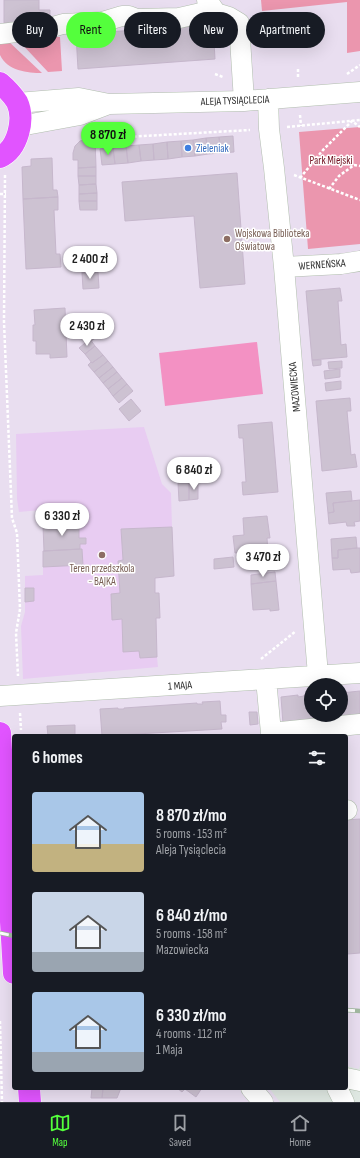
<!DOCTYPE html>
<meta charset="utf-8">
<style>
body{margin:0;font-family:"Sofia Sans Condensed",sans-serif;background:#20242c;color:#f1f3f6;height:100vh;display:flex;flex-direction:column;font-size:15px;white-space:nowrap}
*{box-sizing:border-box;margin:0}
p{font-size:13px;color:#9ea1a6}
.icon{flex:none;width:22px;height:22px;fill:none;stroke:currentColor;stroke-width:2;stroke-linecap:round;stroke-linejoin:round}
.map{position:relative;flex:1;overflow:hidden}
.drawer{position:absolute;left:12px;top:734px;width:336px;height:356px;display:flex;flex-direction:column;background:#171b24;border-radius:4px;box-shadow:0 4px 16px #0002}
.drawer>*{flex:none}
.top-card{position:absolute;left:12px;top:12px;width:336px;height:36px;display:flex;gap:8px}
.controls{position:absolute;left:304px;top:678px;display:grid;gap:8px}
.controls a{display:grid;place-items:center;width:44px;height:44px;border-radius:50%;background:#171b24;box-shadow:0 4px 16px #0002;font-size:20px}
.price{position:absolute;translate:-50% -34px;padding:0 9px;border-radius:14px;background:#fff;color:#222;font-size:13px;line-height:26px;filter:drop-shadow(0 1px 2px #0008)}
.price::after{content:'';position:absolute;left:50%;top:24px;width:12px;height:9px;margin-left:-6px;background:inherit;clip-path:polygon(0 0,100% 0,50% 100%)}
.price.on{background:#54ff3c;color:#111}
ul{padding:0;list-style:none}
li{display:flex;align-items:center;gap:12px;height:100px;padding:0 20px}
li span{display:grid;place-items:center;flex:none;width:112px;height:80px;border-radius:4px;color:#555}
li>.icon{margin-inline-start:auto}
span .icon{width:48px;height:48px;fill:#fffc;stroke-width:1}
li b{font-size:17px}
h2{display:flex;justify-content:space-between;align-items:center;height:48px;padding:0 20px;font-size:17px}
.tag{padding:0 14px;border-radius:18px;background:#171b24;box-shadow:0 4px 16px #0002;font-size:14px;line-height:36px}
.tag.on{background:#54ff3c;color:#111}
.menu{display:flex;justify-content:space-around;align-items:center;height:56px;border-top:1px solid #363941;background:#171b24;font-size:11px;color:#9ea1a6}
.menu a{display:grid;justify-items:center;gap:2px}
.menu .on{color:#54ff3c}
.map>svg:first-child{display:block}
.industrial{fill:#dfe8e2}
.education{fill:#e8ccf2}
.green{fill:#eb96ae}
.pitch{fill:#f391c3}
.building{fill:#cdc2d2;stroke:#c6b7cc}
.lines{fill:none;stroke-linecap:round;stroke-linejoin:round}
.minor-casing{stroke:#b1beae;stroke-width:21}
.major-casing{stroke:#fff;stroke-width:23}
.path{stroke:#fff;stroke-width:2.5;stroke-dasharray:3 2;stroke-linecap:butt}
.minor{stroke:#fff;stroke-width:20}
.major{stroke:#e154ff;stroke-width:22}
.rail-casing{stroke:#a2b9a0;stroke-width:4.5}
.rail{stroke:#fff;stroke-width:3;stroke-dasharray:9;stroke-linecap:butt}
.shop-dot{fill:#3f7fe0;stroke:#fff;stroke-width:1.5}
.education-dot{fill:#8d6e63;stroke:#fff;stroke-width:1.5}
.labels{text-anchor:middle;stroke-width:3;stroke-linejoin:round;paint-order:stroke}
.street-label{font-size:11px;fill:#2d2d2d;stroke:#fff}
.shop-label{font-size:11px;fill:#366cbe;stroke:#fff;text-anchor:start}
.park-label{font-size:11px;fill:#731321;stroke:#fff}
.education-label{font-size:11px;fill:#785e54;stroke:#fff;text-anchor:start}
</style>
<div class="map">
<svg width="360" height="1102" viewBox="0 0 360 1102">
<rect width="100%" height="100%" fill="#e9def0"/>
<path class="industrial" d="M360 1065V1102H280L269 1088H346V1066L359 1069Z"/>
<path class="education" d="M144 427 162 484 171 493 172 527 121 529 123 560 118 561 120 593 111 594 112 619H122L123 651H139L140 658 157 657 158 667 23 679 21 626 25 612V602L34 600V588H25V576L43 575V567L83 565 82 549H80V544H86V538H79V525H66L65 519H58V526H43V516H40V510L19 512 17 499 16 434Z"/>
<path class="green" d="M261 0H360V51L347 53V2L262 11Z
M20 37H60L62 71 48 72 19 41Z
M0 39H6L42 73C28 73 7 71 0 55 0 51 0 44 0 39Z
M360 127V244L308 249 299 132Z"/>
<path class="pitch" d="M257 342 263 394 165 406 159 353Z"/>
<path class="building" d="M4 0H39V10H50V23H4Z
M213 25 215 59 78 69 76 34Z
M233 136 234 152 221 153 219 137Z
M219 137 221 153 208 154 206 138Z
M206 138 208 154 195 156 193 140Z
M88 139H95L96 167 78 168V160H73V153L75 146 80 141Z
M193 140 195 156 182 157 181 141Z
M181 141 182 157 168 159 167 142Z
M167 142 168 159 154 160 153 144Z
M153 144 154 160 141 161 139 145Z
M139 145 141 161 128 163 126 146Z
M126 146 128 163 115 164 113 148Z
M113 148 115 164 102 165 100 149Z
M52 158 53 190H57L58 197 23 199 22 167 31 166V159Z
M96 167V176H78V168Z
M237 173 245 284 200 288 194 216 125 221 122 182Z
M78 176H96V184L79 185Z
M96 184 97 193 79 194V185Z
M97 193V201H79V194Z
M58 197V210H54L56 254H60L61 267 26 269 23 199Z
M79 201H97V210H80Z
M98 262V272L82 273V263Z
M98 272 99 288 83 289 82 273Z
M340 288 342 301H338L341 345 346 344 347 357 312 360 306 291Z
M65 308 67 357 50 358V354H36V341H33V325H35L34 310Z
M91 321 100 335 91 341 82 326Z
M90 339 95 346 85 354 79 348Z
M95 346 103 355 92 363 85 354Z
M103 355 108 361 94 372 88 365 91 362 92 363Z
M312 360H321V365L313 366Z
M108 361 113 367 99 378 94 372Z
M342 361V368L329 369 328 362Z
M113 367 117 372 103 383 99 378Z
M340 369V377L325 379 324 371Z
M117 372 122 378 108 389 103 383Z
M122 378 127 384 113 396 108 389Z
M341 381V389L326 391 325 383Z
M127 384 133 391 119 403 113 396Z
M350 398 351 411H347L351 455 355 454 357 467 322 471 316 401Z
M131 399 141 411 129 421 119 409Z
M272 422 278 492 243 495 242 482H246L243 438H239L238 425Z
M198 482V499L189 500V483Z
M178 483H189V500L179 501Z
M351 491 352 501 333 503 334 512 328 513 326 493Z
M360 500V521L354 522 355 526H347L346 522 329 524 328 513 334 512 333 503Z
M267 516 270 538H267L268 553 248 555 247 551 235 553 233 536 244 535 243 518Z
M57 519H66V525H79V538H86V544H80V549L44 551 43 526H58Z
M172 527 174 576 155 578V593H159L160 618H156L157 657 140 658 139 651 123 652 122 619 112 620 111 594 120 593 118 561 123 560 121 529Z
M356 537 357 548 338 550V558H332L331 539Z
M357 548H360V572L351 573 350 569 333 570 332 558H338V550Z
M82 549 83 565 43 567V551Z
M233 557 234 567 214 569V559Z
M275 572 276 581 251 584V575Z
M276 581 279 610 270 611V609L253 610 251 584Z
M25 588H34V601L25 602Z
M360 691V719L322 721V715H341V693Z
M311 694V715H322V721L283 724 281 697 298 695V697L304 696V695Z
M220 701 221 715H226V722H221L222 729 102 736 100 709 118 708V709H124V708L197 703V704H203L202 702Z
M249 712H257L258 724 250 725Z
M75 725V736H48L47 726Z
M360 819V953L348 954 346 943V820Z
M92 1088H103L102 1098H91Z
M103 1088H121L117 1098H102Z
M177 1088H202L196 1097 185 1089 182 1092Z"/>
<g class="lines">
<defs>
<path id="minor" d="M207 0 216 13 229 17 239 23 244 101
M0 34 49 28 63 24 102 22 122 16H129L137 19 179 18 214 10
M268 99 269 129 274 168 284 267 318 675
M17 103 79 98 109 104 244 101 360 92
M20 126 80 115 109 104
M284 267 341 264 360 261
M266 679 271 733 360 724
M0 696 360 673
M346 810H347
M346 1078 360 1081
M251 1088 263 1102
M337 1088 344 1102"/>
<path id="major" d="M0 83C7 89 12 94 17 102 25 119 18 149 0 157
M0 733 14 973
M29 1088 30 1102"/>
</defs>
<use href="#minor" class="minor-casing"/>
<use href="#major" class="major-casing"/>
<path class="path" d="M298 69V78
M215 74 223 77
M347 74 360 65
M300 115 301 126
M287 127 360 120
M89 133 126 137 250 130
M5 175 4 322 12 518 17 533 20 609 16 633 18 676
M294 175 360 200
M300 178 323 150 352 121 360 127
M329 189 339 176 354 165 360 166
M0 194H6
M261 659 296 631
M20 713 21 730
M0 1021 2 1102"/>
<use href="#minor" class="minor"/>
<use href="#major" class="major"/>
<defs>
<path id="rail" d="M0 933 14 936
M346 1010 360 1011"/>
</defs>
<use href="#rail" class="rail-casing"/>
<use href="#rail" class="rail"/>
</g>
<circle class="shop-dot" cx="188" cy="148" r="4"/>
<g class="education-dot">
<circle cx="227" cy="239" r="4"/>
<circle cx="102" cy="555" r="4"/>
</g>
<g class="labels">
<g class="street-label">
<text transform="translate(235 100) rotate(-2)" y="4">ALEJA TYSIĄCLECIA</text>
<text transform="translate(322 264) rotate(-4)" y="4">WERNEŃSKA</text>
<text transform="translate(294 387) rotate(-95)" y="4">MAZOWIECKA</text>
<text transform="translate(180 685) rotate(-4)" y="4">1 MAJA</text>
</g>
<g class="shop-label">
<text x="196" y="152">Zieleniak</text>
</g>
<g class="park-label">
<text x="331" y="164">Park Miejski</text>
</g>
<g class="education-label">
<text x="235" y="237">Wojskowa Biblioteka<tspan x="235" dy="13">Oświatowa</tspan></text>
<text x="102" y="572" text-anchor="middle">Teren przedszkola<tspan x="102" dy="13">- BAJKA</tspan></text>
</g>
</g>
</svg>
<div class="controls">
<a><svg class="icon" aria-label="locate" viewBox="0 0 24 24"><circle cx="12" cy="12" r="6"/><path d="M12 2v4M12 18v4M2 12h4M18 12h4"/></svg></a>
</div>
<b class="price on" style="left:108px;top:156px">8 870 zł</b>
<b class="price" style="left:90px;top:280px">2 400 zł</b>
<b class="price" style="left:87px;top:347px">2 430 zł</b>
<b class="price" style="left:194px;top:491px">6 840 zł</b>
<b class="price" style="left:62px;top:537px">6 330 zł</b>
<b class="price" style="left:263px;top:578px">3 470 zł</b>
<div class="top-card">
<a class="tag">Buy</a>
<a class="tag on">Rent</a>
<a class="tag">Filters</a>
<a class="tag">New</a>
<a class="tag">Apartment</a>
</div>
<section class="drawer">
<h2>6 homes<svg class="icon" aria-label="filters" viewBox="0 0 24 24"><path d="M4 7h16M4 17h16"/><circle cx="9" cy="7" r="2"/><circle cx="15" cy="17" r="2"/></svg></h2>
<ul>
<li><span style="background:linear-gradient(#a9c7e8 65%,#c2b280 0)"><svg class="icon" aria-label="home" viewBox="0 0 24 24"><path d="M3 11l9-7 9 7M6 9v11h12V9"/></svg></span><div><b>8 870 zł/mo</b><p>5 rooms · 153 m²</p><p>Aleja Tysiąclecia</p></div></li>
<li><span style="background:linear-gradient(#c9d6e8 75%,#9aa5b1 0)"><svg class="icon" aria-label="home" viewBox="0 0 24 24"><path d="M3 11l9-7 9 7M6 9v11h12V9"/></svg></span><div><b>6 840 zł/mo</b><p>5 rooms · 158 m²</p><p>Mazowiecka</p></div></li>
<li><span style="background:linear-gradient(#a9c7e8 75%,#9aa5b1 0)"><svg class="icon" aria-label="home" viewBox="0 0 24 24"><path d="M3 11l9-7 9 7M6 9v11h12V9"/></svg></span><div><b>6 330 zł/mo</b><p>4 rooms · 112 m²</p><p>1 Maja</p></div></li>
</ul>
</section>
</div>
<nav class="menu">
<a class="on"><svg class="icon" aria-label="map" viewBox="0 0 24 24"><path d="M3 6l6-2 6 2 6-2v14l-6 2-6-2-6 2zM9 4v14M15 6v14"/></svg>Map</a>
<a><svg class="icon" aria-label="saved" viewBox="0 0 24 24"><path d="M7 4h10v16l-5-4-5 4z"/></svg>Saved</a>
<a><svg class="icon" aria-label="home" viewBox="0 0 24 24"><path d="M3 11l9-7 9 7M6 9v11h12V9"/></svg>Home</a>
</nav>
